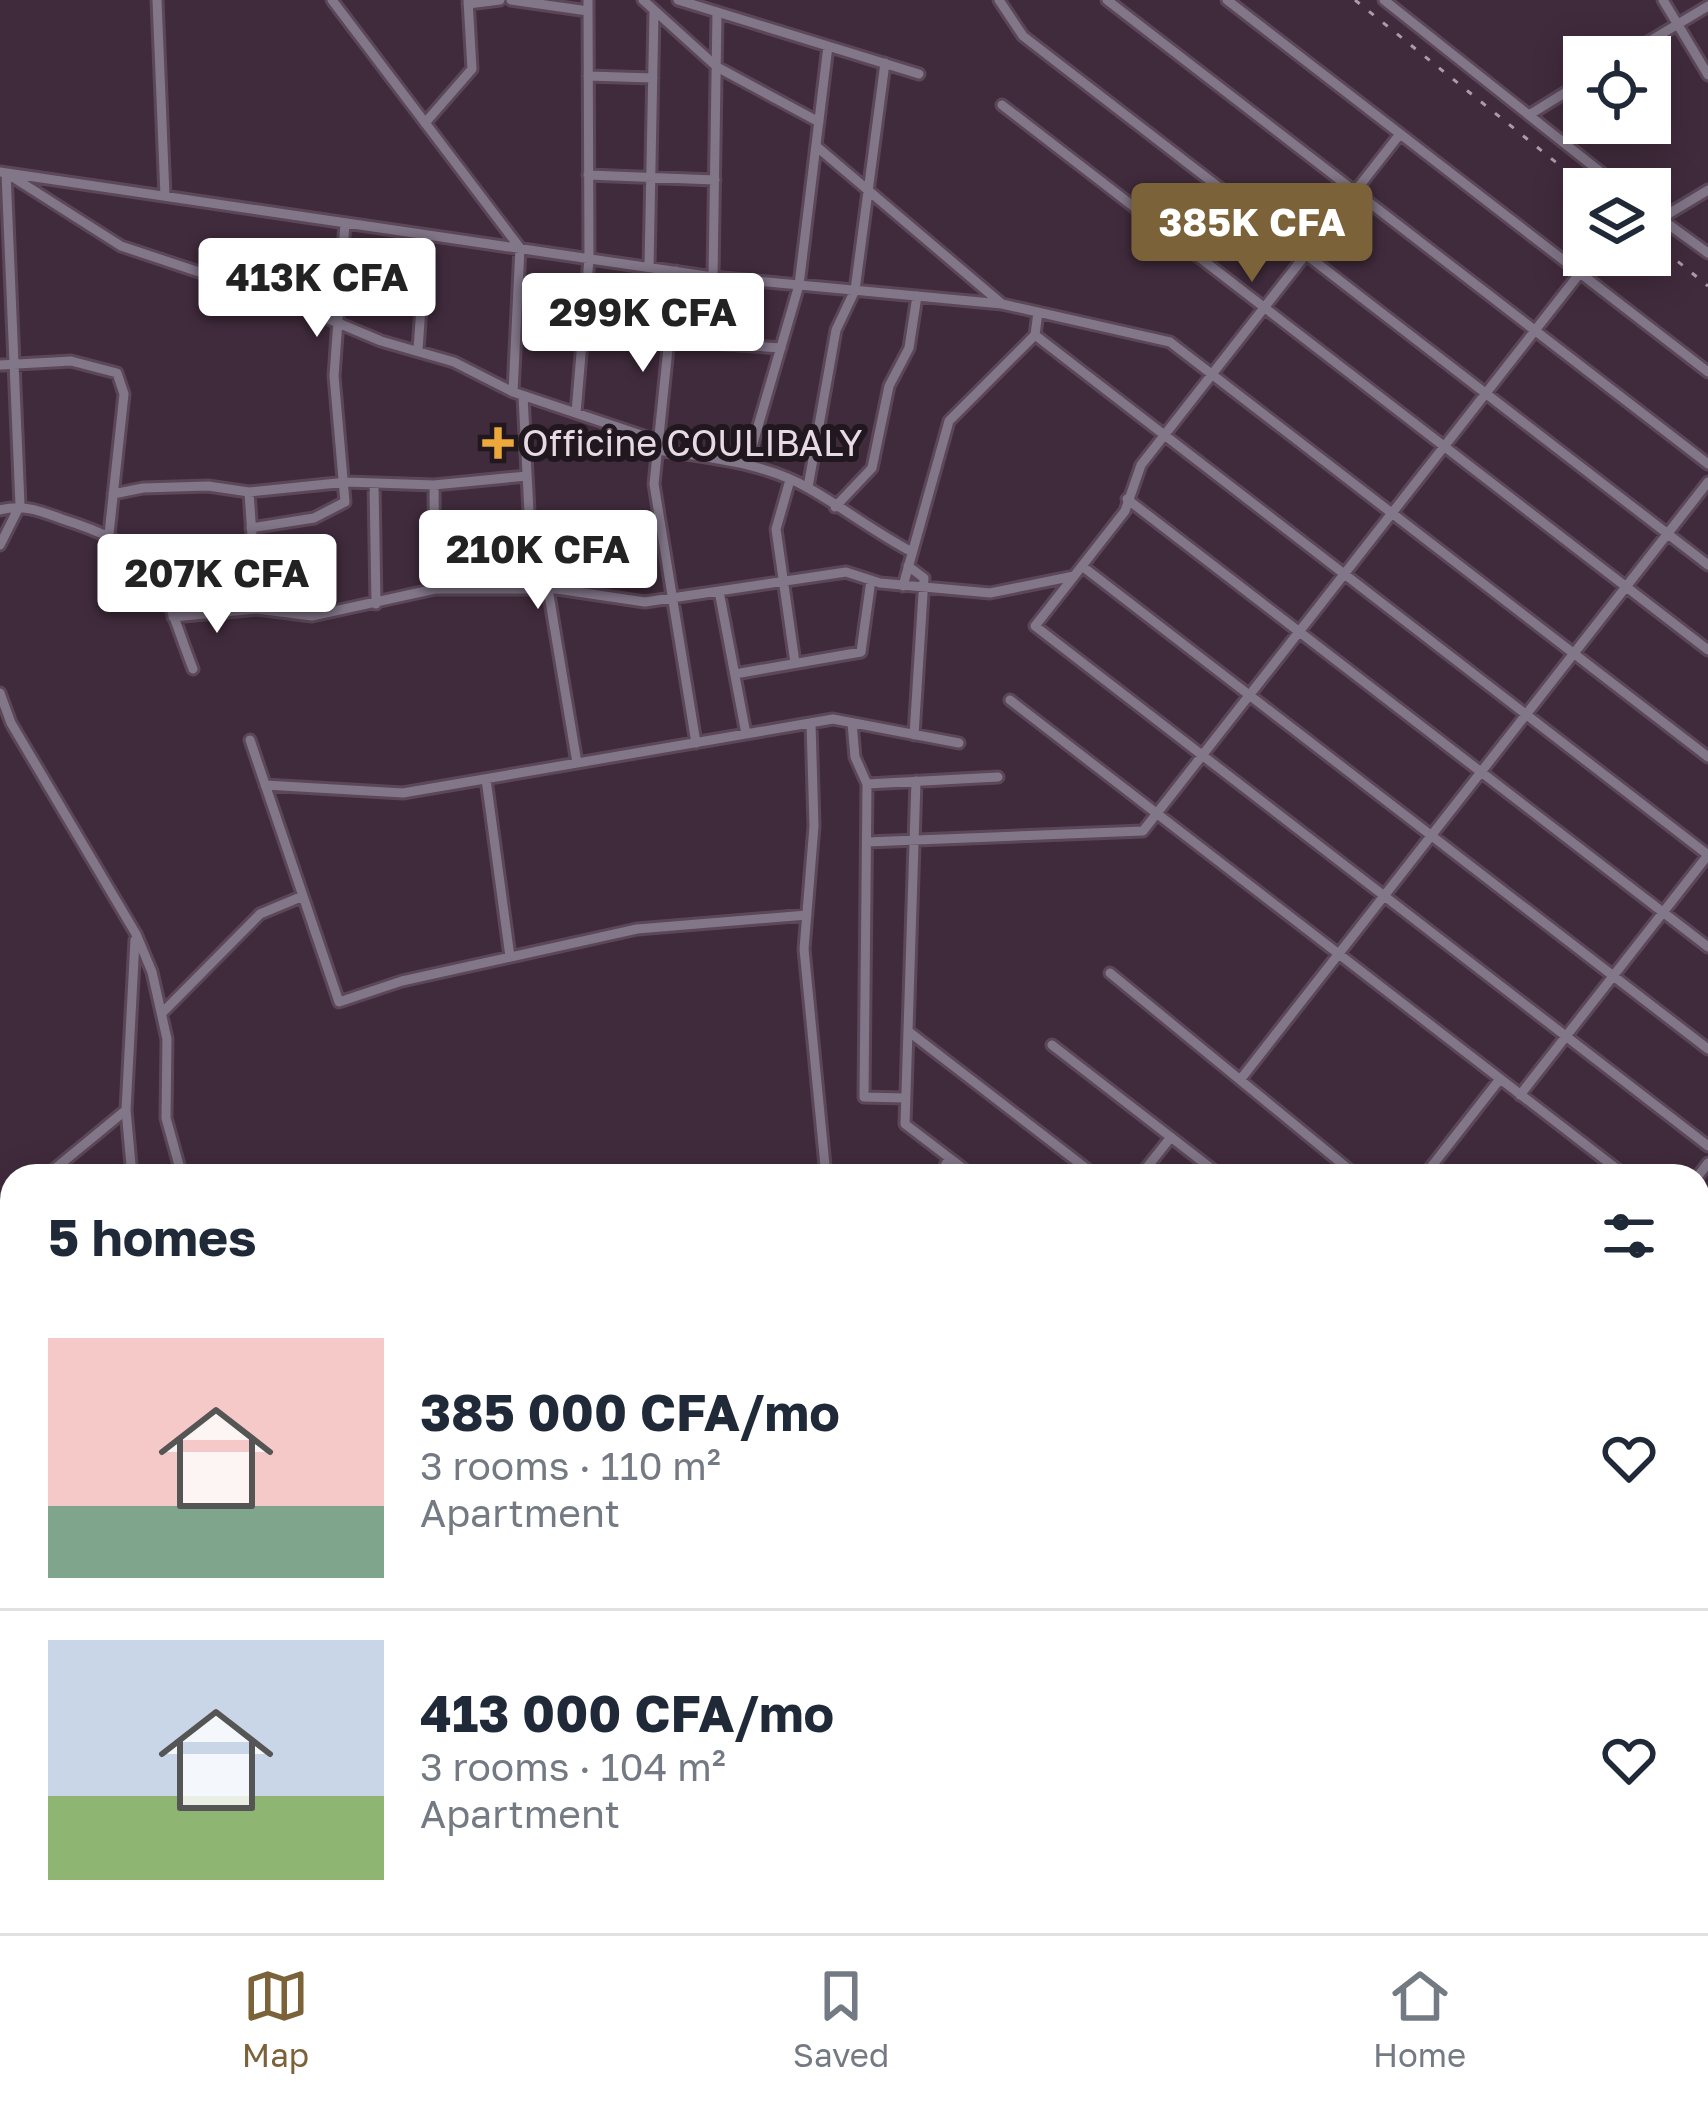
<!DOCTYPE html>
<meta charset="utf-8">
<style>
body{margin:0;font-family:"Golos Text",sans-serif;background:#f6f6f7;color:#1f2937;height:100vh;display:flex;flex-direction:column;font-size:45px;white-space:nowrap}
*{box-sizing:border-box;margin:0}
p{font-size:39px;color:#747a83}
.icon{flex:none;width:66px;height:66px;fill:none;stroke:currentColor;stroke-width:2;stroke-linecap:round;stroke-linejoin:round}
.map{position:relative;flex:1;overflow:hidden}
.drawer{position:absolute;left:0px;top:1164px;width:1710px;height:771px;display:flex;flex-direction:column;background:#fff;border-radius:36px 36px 0 0;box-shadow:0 6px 30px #0003}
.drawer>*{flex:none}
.fabs{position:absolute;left:1563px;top:36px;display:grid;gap:24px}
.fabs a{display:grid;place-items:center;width:108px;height:108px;border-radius:0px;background:#fff;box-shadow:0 6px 30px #0003;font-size:60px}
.price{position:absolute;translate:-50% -102px;padding:0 27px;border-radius:12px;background:#fff;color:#222;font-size:39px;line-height:78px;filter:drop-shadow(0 3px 6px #0008)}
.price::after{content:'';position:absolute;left:50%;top:72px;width:36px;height:27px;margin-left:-18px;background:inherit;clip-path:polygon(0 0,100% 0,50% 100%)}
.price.selected{background:#7c6239;color:#fff}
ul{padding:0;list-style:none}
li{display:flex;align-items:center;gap:36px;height:300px;padding:0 48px}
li+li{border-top:3px solid #e0e1e3}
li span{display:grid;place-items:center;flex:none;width:336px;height:240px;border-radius:0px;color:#555}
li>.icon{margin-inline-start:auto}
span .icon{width:144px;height:144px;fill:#fffc;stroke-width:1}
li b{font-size:51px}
h2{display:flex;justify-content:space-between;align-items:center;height:144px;padding:0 48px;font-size:51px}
.tab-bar{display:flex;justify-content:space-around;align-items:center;height:168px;border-top:3px solid #e0e1e3;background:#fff;font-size:33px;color:#747a83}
.tab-bar a{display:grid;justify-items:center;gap:6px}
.tab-bar .selected{color:#7c6239}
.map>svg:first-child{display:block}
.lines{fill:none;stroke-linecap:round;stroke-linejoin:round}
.street-casing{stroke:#5b4757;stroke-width:15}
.secondary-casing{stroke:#5b4757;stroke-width:20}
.street{stroke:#827689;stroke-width:9}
.secondary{stroke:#af9bba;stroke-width:14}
.rail{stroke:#ac9ba8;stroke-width:3;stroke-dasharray:6 12;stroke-linecap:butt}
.poi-dot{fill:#eda83b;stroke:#21171f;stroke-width:4.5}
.labels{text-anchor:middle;stroke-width:12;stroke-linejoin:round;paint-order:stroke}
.poi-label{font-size:36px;fill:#e8dae5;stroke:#21171f;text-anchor:start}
</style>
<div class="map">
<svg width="1708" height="1933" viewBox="0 0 1708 1933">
<rect width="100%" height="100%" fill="#402b3c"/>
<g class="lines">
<defs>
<path id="street" d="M157 0 165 196
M332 0 520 248 513 392
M511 0 588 11
M643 0 717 67 819 122
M678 0 919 74
M999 0 1023 36 1708 565
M1107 0 1708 464
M1227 0 1708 372
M1384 0 1622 189
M1663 0 1708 75
M468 4 500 0
M1623 57 1708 6
M588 76 653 78
M1002 105 1708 650
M1529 115 1584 81
M425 123 472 69 468 0
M1400 134 1141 465 1125 511 1035 626 1708 1146
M816 146 1002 304
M0 172 713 277 1002 304 1170 342 1708 757
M588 175 715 180
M11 176 121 246 286 301 381 341 454 362 513 392 659 441
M1650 211 1708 253
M1660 219 1708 190
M649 267 654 12
M676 271 654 484 696 743
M713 277 717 12
M1035 335 1708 855
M669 340 781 348
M418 350 426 235
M0 365 71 361 117 373 124 394 109 534
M523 396 533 589
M576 413 589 259 588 0
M658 450C709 458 764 462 810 489 845 509 876 533 912 552
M747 464 799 285 828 46
M790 480 776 529 795 663
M374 483 376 604
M434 485 435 589
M808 487 836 330 855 290 885 63
M249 492 257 609
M113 494 143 488 208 486 249 492 347 482 434 485 527 476
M1127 499 1708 947
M835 507 872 468 889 386 909 348 917 296
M0 510C24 504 40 511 62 519 163 551 158 578 193 669
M251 528 314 518 345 502 334 376 345 223
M0 545 20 505 6 173
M908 566 924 578 914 735
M1082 566 1708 1049
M903 586 949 421 1035 335 1038 312
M548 589 577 763
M719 591 746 734
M173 617 257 609 312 616 435 589H557L645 602 846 572 880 583 990 593 1074 576
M735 674 861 652 871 580
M0 693 11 723 136 934 152 972 167 1039 166 1118 182 1176
M1010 700 1626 1176
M811 723 814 826 804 949 826 1176
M852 723 855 757 867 784 864 1097 904 1098
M250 740 339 1002 402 981 637 929 807 915
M486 779 510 957
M916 781 905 1124 973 1176
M867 784 998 777
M265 785 403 793 833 719 959 743
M867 842 1143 831 1580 273
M1110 973 1357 1176
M163 1012 260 914 303 896
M908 1031 1096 1176
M1052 1045 1221 1176
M1240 1080 1708 482
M1520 1095 1708 855
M46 1176 126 1110
M132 1176 126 1110 135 940
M940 1176 949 1158
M1140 1176 1171 1137
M1424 1176 1500 1079
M1698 1176 1708 1163
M0 1221 12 1209
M1698 1232 1708 1240
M0 1312 12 1311
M1698 1435 1708 1442
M1698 1544 1708 1552
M1698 1622 1708 1609
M0 1623 12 1620
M1698 1736 1708 1744
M1698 1832 1708 1840
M779 1923 780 1933
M1446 1923 1459 1933
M1691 1923 1704 1933"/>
<path id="secondary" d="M1698 1399 1708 1392
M1105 1933 1113 1923"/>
</defs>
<use href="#street" class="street-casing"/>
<use href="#secondary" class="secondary-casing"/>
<use href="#street" class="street"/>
<use href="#secondary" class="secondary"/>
<path class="rail" d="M1355 0 1589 189
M1650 239 1708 286"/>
</g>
<path class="poi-dot" d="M492 425h12v12h12v12h-12v12h-12v-12h-12v-12h12z"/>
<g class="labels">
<g class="poi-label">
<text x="522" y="456">Officine COULIBALY</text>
</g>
</g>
</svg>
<div class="fabs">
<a><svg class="icon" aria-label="locate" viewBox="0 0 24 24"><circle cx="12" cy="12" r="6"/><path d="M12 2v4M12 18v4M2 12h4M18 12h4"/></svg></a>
<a><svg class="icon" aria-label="layers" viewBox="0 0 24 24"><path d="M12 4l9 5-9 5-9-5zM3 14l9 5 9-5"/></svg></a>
</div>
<b class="price selected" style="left:1252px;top:285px">385K CFA</b>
<b class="price" style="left:317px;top:340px">413K CFA</b>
<b class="price" style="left:643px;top:375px">299K CFA</b>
<b class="price" style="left:538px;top:612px">210K CFA</b>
<b class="price" style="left:217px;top:636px">207K CFA</b>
<section class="drawer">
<h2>5 homes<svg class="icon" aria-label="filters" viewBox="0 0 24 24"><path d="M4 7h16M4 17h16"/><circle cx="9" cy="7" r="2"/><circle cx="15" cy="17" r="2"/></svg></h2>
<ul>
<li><span style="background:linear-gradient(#f6c9c9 70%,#7fa58c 0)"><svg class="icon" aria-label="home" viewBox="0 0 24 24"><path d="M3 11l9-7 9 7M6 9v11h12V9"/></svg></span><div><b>385 000 CFA/mo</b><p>3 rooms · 110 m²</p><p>Apartment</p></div><svg class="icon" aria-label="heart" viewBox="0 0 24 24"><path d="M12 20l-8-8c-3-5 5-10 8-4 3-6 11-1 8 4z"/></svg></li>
<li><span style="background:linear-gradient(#c9d6e8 65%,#8fb573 0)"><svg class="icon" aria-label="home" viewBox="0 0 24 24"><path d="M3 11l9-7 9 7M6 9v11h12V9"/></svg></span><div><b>413 000 CFA/mo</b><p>3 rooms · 104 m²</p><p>Apartment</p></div><svg class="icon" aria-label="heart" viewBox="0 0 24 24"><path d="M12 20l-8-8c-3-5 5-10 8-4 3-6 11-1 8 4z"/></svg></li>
</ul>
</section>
</div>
<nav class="tab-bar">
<a class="selected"><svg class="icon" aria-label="map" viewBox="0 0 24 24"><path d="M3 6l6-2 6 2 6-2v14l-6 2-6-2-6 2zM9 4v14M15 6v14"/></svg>Map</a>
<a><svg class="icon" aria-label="saved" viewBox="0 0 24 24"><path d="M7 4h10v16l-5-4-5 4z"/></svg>Saved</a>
<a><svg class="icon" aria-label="home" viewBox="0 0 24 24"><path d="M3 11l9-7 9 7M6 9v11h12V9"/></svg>Home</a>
</nav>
